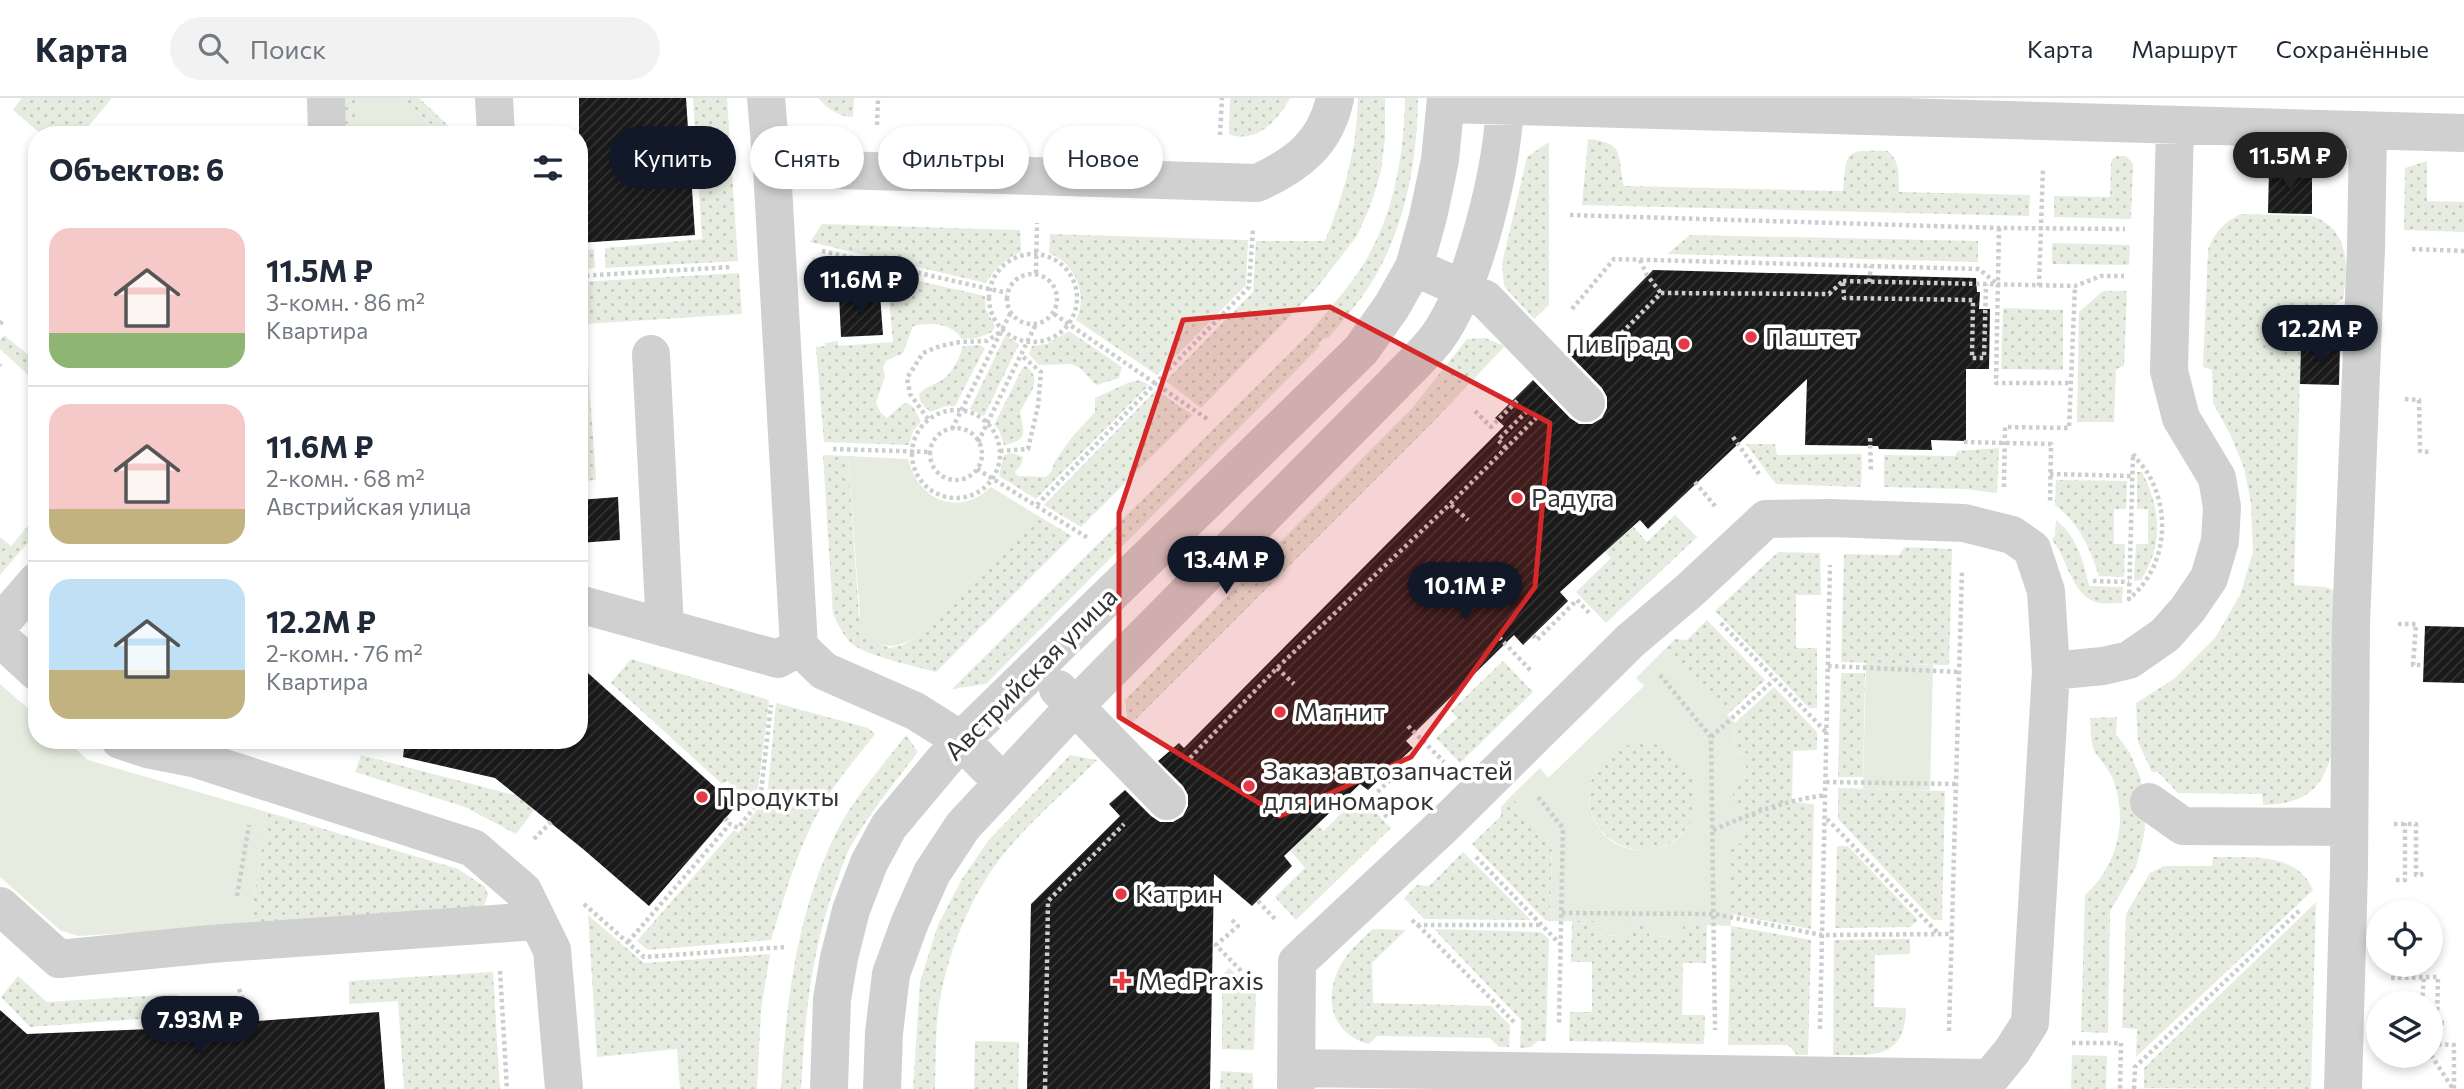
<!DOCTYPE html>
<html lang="ru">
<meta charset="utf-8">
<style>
body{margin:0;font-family:Commissioner,sans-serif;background:#f2f2f3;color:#1f2937;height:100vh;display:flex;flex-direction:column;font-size:26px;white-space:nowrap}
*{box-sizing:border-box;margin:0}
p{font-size:23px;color:#747a83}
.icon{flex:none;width:38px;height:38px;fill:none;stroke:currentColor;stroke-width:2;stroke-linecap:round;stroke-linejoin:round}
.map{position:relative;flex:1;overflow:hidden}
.panel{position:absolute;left:28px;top:28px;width:560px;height:623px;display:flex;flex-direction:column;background:#fff;border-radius:28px;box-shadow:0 4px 10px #0003}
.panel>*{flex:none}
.banner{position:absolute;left:609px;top:28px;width:665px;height:63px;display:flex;gap:14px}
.tools{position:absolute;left:2366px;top:802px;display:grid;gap:14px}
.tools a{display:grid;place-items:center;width:77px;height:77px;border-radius:50%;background:#fff;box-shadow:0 4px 10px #0003;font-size:35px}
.price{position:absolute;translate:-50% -60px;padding:0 16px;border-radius:24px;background:#111827;color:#fff;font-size:23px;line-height:46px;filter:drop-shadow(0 2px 4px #0008)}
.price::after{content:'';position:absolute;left:50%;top:42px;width:21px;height:16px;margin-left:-10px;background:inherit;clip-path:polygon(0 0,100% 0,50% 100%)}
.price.selected{background:#222;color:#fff}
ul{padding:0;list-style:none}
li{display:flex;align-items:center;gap:21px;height:175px;padding:0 21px}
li+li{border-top:2px solid #e0e1e3}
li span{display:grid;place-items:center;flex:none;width:196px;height:140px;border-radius:21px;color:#555}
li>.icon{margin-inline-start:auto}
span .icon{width:84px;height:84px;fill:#fffc;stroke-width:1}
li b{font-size:30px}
h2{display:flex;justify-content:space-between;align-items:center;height:84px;padding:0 21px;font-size:30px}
.pill{padding:0 24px;border-radius:32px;background:#fff;box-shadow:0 4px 10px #0003;font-size:24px;line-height:63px}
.pill.selected{background:#111827;color:#fff}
header{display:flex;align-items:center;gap:42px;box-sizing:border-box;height:98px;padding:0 35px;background:#fff;border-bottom:2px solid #e0e1e3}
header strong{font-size:33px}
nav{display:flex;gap:38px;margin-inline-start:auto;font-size:24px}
.search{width:490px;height:63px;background:#f2f2f3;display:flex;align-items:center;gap:18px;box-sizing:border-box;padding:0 24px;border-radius:38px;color:#747a83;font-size:26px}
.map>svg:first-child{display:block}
.grass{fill:url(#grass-dots)}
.park{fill:#e6ecdf;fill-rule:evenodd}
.building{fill:url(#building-hatch)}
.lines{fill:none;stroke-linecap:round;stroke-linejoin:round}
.path{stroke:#cdcdcd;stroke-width:4.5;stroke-dasharray:3.5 3.5;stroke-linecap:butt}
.minor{stroke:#d0d0d0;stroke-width:38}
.marked{fill:#d62828;fill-opacity:0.2;stroke:#d62828;stroke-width:5;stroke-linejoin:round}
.poi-dot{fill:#e63946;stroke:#fff;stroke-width:2.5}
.labels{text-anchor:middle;stroke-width:7;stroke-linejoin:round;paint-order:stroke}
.poi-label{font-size:26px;fill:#333;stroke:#fff;text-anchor:start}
.street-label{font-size:26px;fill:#333;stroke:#fff}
</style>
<header>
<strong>Карта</strong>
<div class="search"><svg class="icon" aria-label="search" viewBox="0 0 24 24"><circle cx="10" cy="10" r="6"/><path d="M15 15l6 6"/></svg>Поиск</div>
<nav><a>Карта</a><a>Маршрут</a><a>Сохранённые</a></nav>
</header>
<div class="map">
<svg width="2464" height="991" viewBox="0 0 2464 991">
<defs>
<pattern id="grass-dots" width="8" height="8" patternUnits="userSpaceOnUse" patternTransform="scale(1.75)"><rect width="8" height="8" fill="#e6ecdf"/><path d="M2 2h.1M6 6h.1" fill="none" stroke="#c6cbc0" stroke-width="1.8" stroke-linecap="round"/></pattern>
<pattern id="building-hatch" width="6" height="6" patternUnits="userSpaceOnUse" patternTransform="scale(1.75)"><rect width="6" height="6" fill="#1a1a1a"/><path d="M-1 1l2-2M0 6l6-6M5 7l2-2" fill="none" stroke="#333"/></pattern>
</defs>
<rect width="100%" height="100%" fill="#fff"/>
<path class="grass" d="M22 0H112L81 37H42L13 12Z
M345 0H355V37H345Z
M401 0H419L458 37H443Z
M693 0H727L738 163 605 170V150L702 141Z
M818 0H854L853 19C839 19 827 10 818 0Z
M1230 0H1290C1279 21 1256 47 1229 36Z
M1358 0H1385V40L1381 73 1371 106 1357 138 1316 191 1201 310 1166 283 1253 194 1256 143H1325C1344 96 1357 51 1358 0Z
M1405 0H1418C1417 66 1405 133 1368 190 1356 208 1342 224 1328 240H1325L1319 245 1320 248 986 586 952 591 1310 235C1328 211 1351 188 1366 162 1395 112 1404 56 1405 0Z
M1588 41C1626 45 1617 57 1624 88L1843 93C1847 52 1843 52 1888 53 1901 65 1898 77 1899 94L2030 97 2029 118 1582 107Z
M1549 44V207L1534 221 1504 188 1502 166 1527 59Z
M2117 58H2126L2133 66 2131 121 2054 119V98L2110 99 2111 66 2112 61Z
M2427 63V103L2464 104V134L2404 132 2405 70Z
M2241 116 2311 118C2349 129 2349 168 2343 201L2333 207H2302L2294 487 2326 489 2333 492 2336 500 2333 650C2324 691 2305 706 2263 707L2262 696 2178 695 2158 674H2152L2138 644 2136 605 2174 581 2215 540 2240 497 2253 454 2251 405 2244 370 2230 336 2213 305 2212 272 2203 269 2208 152C2215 134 2223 125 2241 116Z
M822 126 1020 132 1021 154C1004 161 995 170 986 185L810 144Z
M1050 136 1248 142 1246 187 1157 277 1076 222C1089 197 1075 165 1049 155Z
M1690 137 1978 143V164L1667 156Z
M2052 145 2130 147 2129 167 2052 166Z
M594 151 595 170 579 171V152Z
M812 159 985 198 986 212 995 228 992 234 977 240 962 241C952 225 930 224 913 228L903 255 886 263 883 269 885 278 876 305 881 315 887 320 904 305C915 306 916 315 921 323L913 333 909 347 824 344 816 249 826 248 825 245 838 243V248L893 244 888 188C877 188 863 187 852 190 834 194 831 199 811 194Z
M739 175 742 216 585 226 596 382 579 383V184Z
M2103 193H2127L2124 268 2116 271 2114 324H2077L2079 214Z
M2003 210 2063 212V272L2001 271Z
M1069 233 1122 269 1119 280 1096 287 1080 270 1072 266 1039 267 1029 256 1032 248 1047 246Z
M4 237 37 264V285L0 251V242Z
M1005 238 1019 246 984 318 970 311Z
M1485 240 1505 248 1434 323 1128 629 1125 602 1413 309 1467 241Z
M980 247 985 250 955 308H946L931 314C924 309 920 305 919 296 927 287 939 286 947 278 955 270 960 258 963 248Z
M1026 268C1045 283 1027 298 1020 314 1024 335 1029 342 1004 347L999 332 994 327 1023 269Z
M1140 282 1149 287 1036 401 999 378 1004 357 1012 355 1023 359 1021 367 1015 374 1018 378 1046 379 1051 374 1055 363 1072 339 1095 314V300L1130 284Z
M1156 292 1193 317 1081 429 1044 407Z
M1746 346H1775L1777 357 1862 356 1861 389 1776 386Z
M1999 350 1997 395 1965 391 1884 389V357L1955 358 1958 353Z
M823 357 848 358 859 518 877 545 890 550 903 547 914 540 1035 416 1072 438 936 574C915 568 866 558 851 545 843 537 838 526 833 516Z
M2137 374H2142C2161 411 2164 446 2141 482L2134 483 2136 446H2148V411H2137Z
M2056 382 2127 383 2126 411H2114V446H2125L2124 479 2099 478C2090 450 2079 425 2055 407Z
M37 417V434L0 477V439L11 448Z
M1675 417 1697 439 1606 525 1576 494 1611 460 1603 452 1631 426 1647 444Z
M2056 422C2076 437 2084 464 2089 488L2123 489 2122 505C2115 505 2106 506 2099 505 2070 498 2069 461 2052 442L2055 438Z
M1905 449 1952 451 1949 567 1841 564 1844 456 1899 457Z
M1778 454 1820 455 1821 497H1796V550H1817V610H1809L1715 513Z
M1707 522 1765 582 1727 617 1665 551 1675 541 1687 542Z
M631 561 769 602 757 698 749 693 744 699 727 683 722 686 611 585Z
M1503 563 1533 594 1460 665 1436 640 1457 620 1451 613Z
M1841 575H1865L1863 679H1838Z
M1774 589 1817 634V652L1793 653 1792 704 1814 706 1811 831 1730 816V746L1744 745V711H1733V687H1745L1746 655 1734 654 1735 625Z
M776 605 868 630 875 636C859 657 840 678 826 701 799 744 786 794 771 842L648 852 637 843 734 732 738 735 767 700Z
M2117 619 2116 636 2130 655 2140 679 2146 710 2144 737 2136 769 2110 813 2108 935 2081 934 2085 797C2117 768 2128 725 2114 684 2110 671 2100 663 2094 652 2090 643 2091 629 2090 620Z
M906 637 918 654C895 684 871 713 852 746 846 756 842 769 838 780 811 850 805 917 801 991H781C786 906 796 820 833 741 850 704 881 670 906 637Z
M1589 698a54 54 0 1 1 108 0a54 54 0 1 1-108 0Z
M361 657 518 698 535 711 516 736 465 709 355 674Z
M1070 657 1097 662C1067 692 1033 721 1006 753 971 795 944 861 938 916 935 940 936 966 935 991H913L920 884 938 827 962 781 988 743Z
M1838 690 1945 693 1942 822H1933L1838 721Z
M1359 697 1391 730 1296 822 1275 799 1305 770 1290 752 1316 726 1324 733Z
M1511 698 1552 748 1550 823 1545 822 1472 746 1501 718V709Z
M267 714 458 771 485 789 488 797 484 807 476 811 250 828Z
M1837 748H1848L1918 822 1910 829 1835 830Z
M1463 754 1531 822 1424 821 1404 800 1417 787 1429 788Z
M2213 759C2247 760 2297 753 2313 792L2136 959 2137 931 2122 930 2126 816 2150 775 2164 768H2212Z
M2316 804 2311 991 2144 990V970Z
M588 817 644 865 770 856 761 911 757 991H680L677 951 597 959Z
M1572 823H1595V837L1628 838V827H1649L1650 838 1682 839 1683 826H1707L1706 865H1683L1682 917H1705L1704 946 1569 943 1570 914H1592V864H1571Z
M1731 828 1811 842 1808 957H1797L1788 947H1728Z
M1373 831 1406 832 1372 865 1373 905 1491 908 1510 927 1509 949H1499L1490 940 1377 938 1369 946C1328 935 1323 896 1343 863 1351 851 1362 841 1373 831Z
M1434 831 1541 834 1549 841 1546 943H1538L1531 949 1520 950 1521 922Z
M1910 841V856L1875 857 1874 909 1906 910C1905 962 1874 957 1833 957L1834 842Z
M1229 870 1256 895 1254 952 1222 951V877Z
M493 874 500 991H404L398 903 349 906V883Z
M18 878 47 904 177 896 180 918 30 929 1 899Z
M975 943 1019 944 1018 991H974Z
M2072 957 2107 958 2106 991H2071Z
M1221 973 1253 975V991H1220Z"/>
<path class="park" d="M355 0H401L443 37H355Z
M848 358 908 361C918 402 958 420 991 389L1035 416 914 540C895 552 876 551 861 531Z
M1665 551 1735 625 1734 654 1747 655 1745 687 1733 688V710H1744V745L1730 746 1731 828 1683 826V839L1649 838V827H1629L1628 838 1594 837V823H1550L1552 748 1511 698 1540 670 1548 680 1644 588 1636 580ZM1648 644C1686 654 1709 684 1690 724 1685 736 1672 747 1658 750 1581 770 1556 649 1648 644Z
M1866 564 1933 567 1930 692 1863 691Z
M0 586 37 618V642H65L88 662 267 714 250 828 78 838 60 832 0 779Z"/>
<path class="building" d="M579 0H686L695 137 579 145Z
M2269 72 2312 73V116L2268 115Z
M1653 172 1976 180 1977 194H1980L1979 211H1990L1989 271H1966V343L1931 342 1932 352 1879 351 1878 348 1805 347 1807 281 1648 431 1640 422 1560 494 1568 503 1523 547 1514 537 1406 643 1413 650 1368 692 1360 686 1284 758 1292 768 1252 808 1214 776 1210 991H1027L1031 806 1120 718 1109 706 1125 692 1151 718 1160 724H1173L1183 718 1188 708V697L1183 688 1158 663 1179 645 1184 650 1504 328 1495 320 1533 282 1570 320 1579 326H1592L1602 320 1607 310V299L1602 290 1570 257Z
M880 196 883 237 841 239 839 198Z
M2301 246 2340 247 2339 287 2300 286Z
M618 399 620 442 579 445V402Z
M2425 528 2464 529V585L2423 584Z
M579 567 736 708 649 808 583 751 495 680 403 659 405 642H579Z
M0 912 27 936 151 931 379 914 385 991H0Z"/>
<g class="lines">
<path class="path" d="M877 27 878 0
M1220 37 1222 0
M1570 117 1999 130 2125 131
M1999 130 1996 285H2069
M2412 151 2464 153
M822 153 1007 195
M989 200a44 44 0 1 1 88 0a44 44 0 1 1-88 0Z
M1640 162 1647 177 1661 195
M1036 175 1037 125
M1007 201a25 25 0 1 1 50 0a25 25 0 1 1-50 0Z
M579 178 732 169
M1843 183 2075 188 2101 178H2124
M1869 184 1871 168
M2039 188 2043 70
M1572 211 1614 161 1979 171 1997 186
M1054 216 1210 323
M0 226 4 221
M1602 255 1661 195 1829 196 1843 183 1844 200 1973 202 1972 260H1984L1986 186
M0 267 1 268
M2405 301 2419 302 2420 353 2429 354
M912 356a44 44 0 1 1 88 0a44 44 0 1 1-88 0Z
M1475 313 1491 329 1519 301
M928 321 910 296 907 280 923 255 940 248 960 244 987 243 1003 232
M930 356a26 26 0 1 1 52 0a26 26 0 1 1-52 0Z
M952 331 1011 214
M1733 339 1759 376
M1870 340 1871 375
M978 344 1036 226
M1964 344 2051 346 2050 405
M1506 350 1498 342 1529 311
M833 351 930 354
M1000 353 1028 351 1038 308 1041 274 1022 258
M2133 356C2137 362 2143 368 2147 374 2172 415 2166 470 2129 501Z
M977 371 1088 440
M2050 376 2132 378
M1695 384 1715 408
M2004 389 2005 329 2069 330 2075 188
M1037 407 1249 189 1253 130
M1451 407 1468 422
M2093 483 2129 484
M1721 525 1827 635
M2398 526H2416L2413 567H2424
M1533 537 1537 542 1577 502 1591 517
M1499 539 1532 574
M1828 568 1959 574
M1277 570 1294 586
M1660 577 1711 639 1715 932
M1408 628 1444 664
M1711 639 1774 582
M1190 660 1277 570 1450 406 1536 320
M1826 684 1956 686
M1538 699 1563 730 1559 926
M1387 719 1370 701 1401 672 1394 667
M725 720 730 726
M1827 721 1938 835
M2394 726H2416V777L2425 776
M1713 732C1752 715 1783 703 1826 697
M534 741 551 724
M1476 759 1560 846
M2396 782H2405V725
M237 798 249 727
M1258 803 1275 821
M584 806 644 859 786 849
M1562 815 1714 816 1822 837 1951 836
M1232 822 1238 828 1216 847 1248 880
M1412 822 1417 827H1542
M1418 827 1515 925
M628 844 730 726 738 730 760 702 771 607
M500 873 507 991
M2391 880 2438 879 2437 925H2444
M239 891 252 923
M2422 905 2424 879
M1820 931 1830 467
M1949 933 1962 473
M2072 945H2121L2120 991
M2431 946 2454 947V991
M2431 957 2453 991
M1045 991 1048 803 1124 726
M2134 991 2135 969 2300 812"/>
<path class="minor" d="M326 0 327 37
M494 0 496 37
M766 0 772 70 1257 85C1297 67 1326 45 1335 0
M1446 6 2464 35
M772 70 799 549 824 573 915 613 961 642 1003 685
M1414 169 1485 201 1586 305
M651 256 665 530
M579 506 778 561 799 549
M0 526 37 483
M0 540 37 574
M2051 573 2103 568 2129 562 2165 537 2188 511 2209 480 2220 443 2222 409 2217 380 2181 320 2169 273 2175 27
M1058 591 1167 703
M120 642 147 651 193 660 473 750 523 793 552 852 564 991
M2149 704 2183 728 2348 729
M0 808 59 861 211 846 537 823
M829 991 832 901 839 860 851 812 869 765 889 728 961 642 1361 252 1392 208 1414 169 1428 119 1440 62 1446 0
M882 991 884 935 891 876 910 824 932 775 963 728 1075 608 1393 287C1407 272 1424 257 1437 240 1475 187 1504 65 1505 0
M1296 991 1297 864 1444 727 1630 543 1690 492 1766 421 1831 420 1964 425 2012 437 2032 451 2046 493 2051 573 2030 925 2012 953 1990 980 1296 970
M2343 991 2349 771 2351 526 2366 151 2368 33"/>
</g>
<path class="marked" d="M1330 209 1550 325 1535 489 1411 659 1280 718 1119 619V415L1183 222Z"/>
<g class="poi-dot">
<circle cx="1751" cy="239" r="7"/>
<circle cx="1684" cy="246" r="7"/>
<circle cx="1517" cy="400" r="7"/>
<circle cx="1280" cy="614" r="7"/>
<circle cx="1249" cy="688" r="7"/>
<circle cx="702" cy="699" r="7"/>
<circle cx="1121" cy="796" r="7"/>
<path d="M1118.5 872.5h7v7h7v7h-7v7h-7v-7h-7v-7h7z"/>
</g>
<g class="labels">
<g class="poi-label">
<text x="1765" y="248">Паштет</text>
<text x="1670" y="255" text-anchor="end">ПивГрад</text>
<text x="1531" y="409">Радуга</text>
<text x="1294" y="623">Магнит</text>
<text x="1263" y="682">Заказ автозапчастей<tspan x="1263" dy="30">для иномарок</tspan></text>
<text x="716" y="708">Продукты</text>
<text x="1135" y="805">Катрин</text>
<text x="1138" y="892">MedPraxis</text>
</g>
<g class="street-label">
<text transform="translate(1031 576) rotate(-45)" y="9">Австрийская улица</text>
</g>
</g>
</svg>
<div class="tools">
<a><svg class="icon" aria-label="locate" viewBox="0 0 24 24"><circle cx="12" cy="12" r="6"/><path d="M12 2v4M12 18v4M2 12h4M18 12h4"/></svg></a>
<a><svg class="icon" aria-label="layers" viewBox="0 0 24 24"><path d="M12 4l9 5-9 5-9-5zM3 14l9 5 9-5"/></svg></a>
</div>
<b class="price selected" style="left:2290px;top:94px">11.5M ₽</b>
<b class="price" style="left:861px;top:218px">11.6M ₽</b>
<b class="price" style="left:2320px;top:267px">12.2M ₽</b>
<b class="price" style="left:1226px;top:498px">13.4M ₽</b>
<b class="price" style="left:1465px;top:524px">10.1M ₽</b>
<b class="price" style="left:200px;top:958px">7.93M ₽</b>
<div class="banner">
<a class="pill selected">Купить</a>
<a class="pill">Снять</a>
<a class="pill">Фильтры</a>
<a class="pill">Новое</a>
</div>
<section class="panel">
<h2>Объектов: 6<svg class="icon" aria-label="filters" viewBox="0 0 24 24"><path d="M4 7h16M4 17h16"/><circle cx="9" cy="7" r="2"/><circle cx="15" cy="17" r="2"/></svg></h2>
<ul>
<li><span style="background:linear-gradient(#f6c9c9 75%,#8fb573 0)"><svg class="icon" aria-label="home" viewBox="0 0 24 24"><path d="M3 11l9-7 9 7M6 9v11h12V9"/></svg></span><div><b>11.5M ₽</b><p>3-комн. · 86 m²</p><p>Квартира</p></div></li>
<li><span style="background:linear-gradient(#f6c9c9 75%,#c2b280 0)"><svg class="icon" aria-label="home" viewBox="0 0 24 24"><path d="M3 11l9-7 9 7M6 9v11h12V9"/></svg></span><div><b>11.6M ₽</b><p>2-комн. · 68 m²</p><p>Австрийская улица</p></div></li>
<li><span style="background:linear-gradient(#bfe0f5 65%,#c2b280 0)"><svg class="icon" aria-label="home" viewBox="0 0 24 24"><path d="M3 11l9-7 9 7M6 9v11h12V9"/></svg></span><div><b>12.2M ₽</b><p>2-комн. · 76 m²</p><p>Квартира</p></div></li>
</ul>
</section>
</div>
